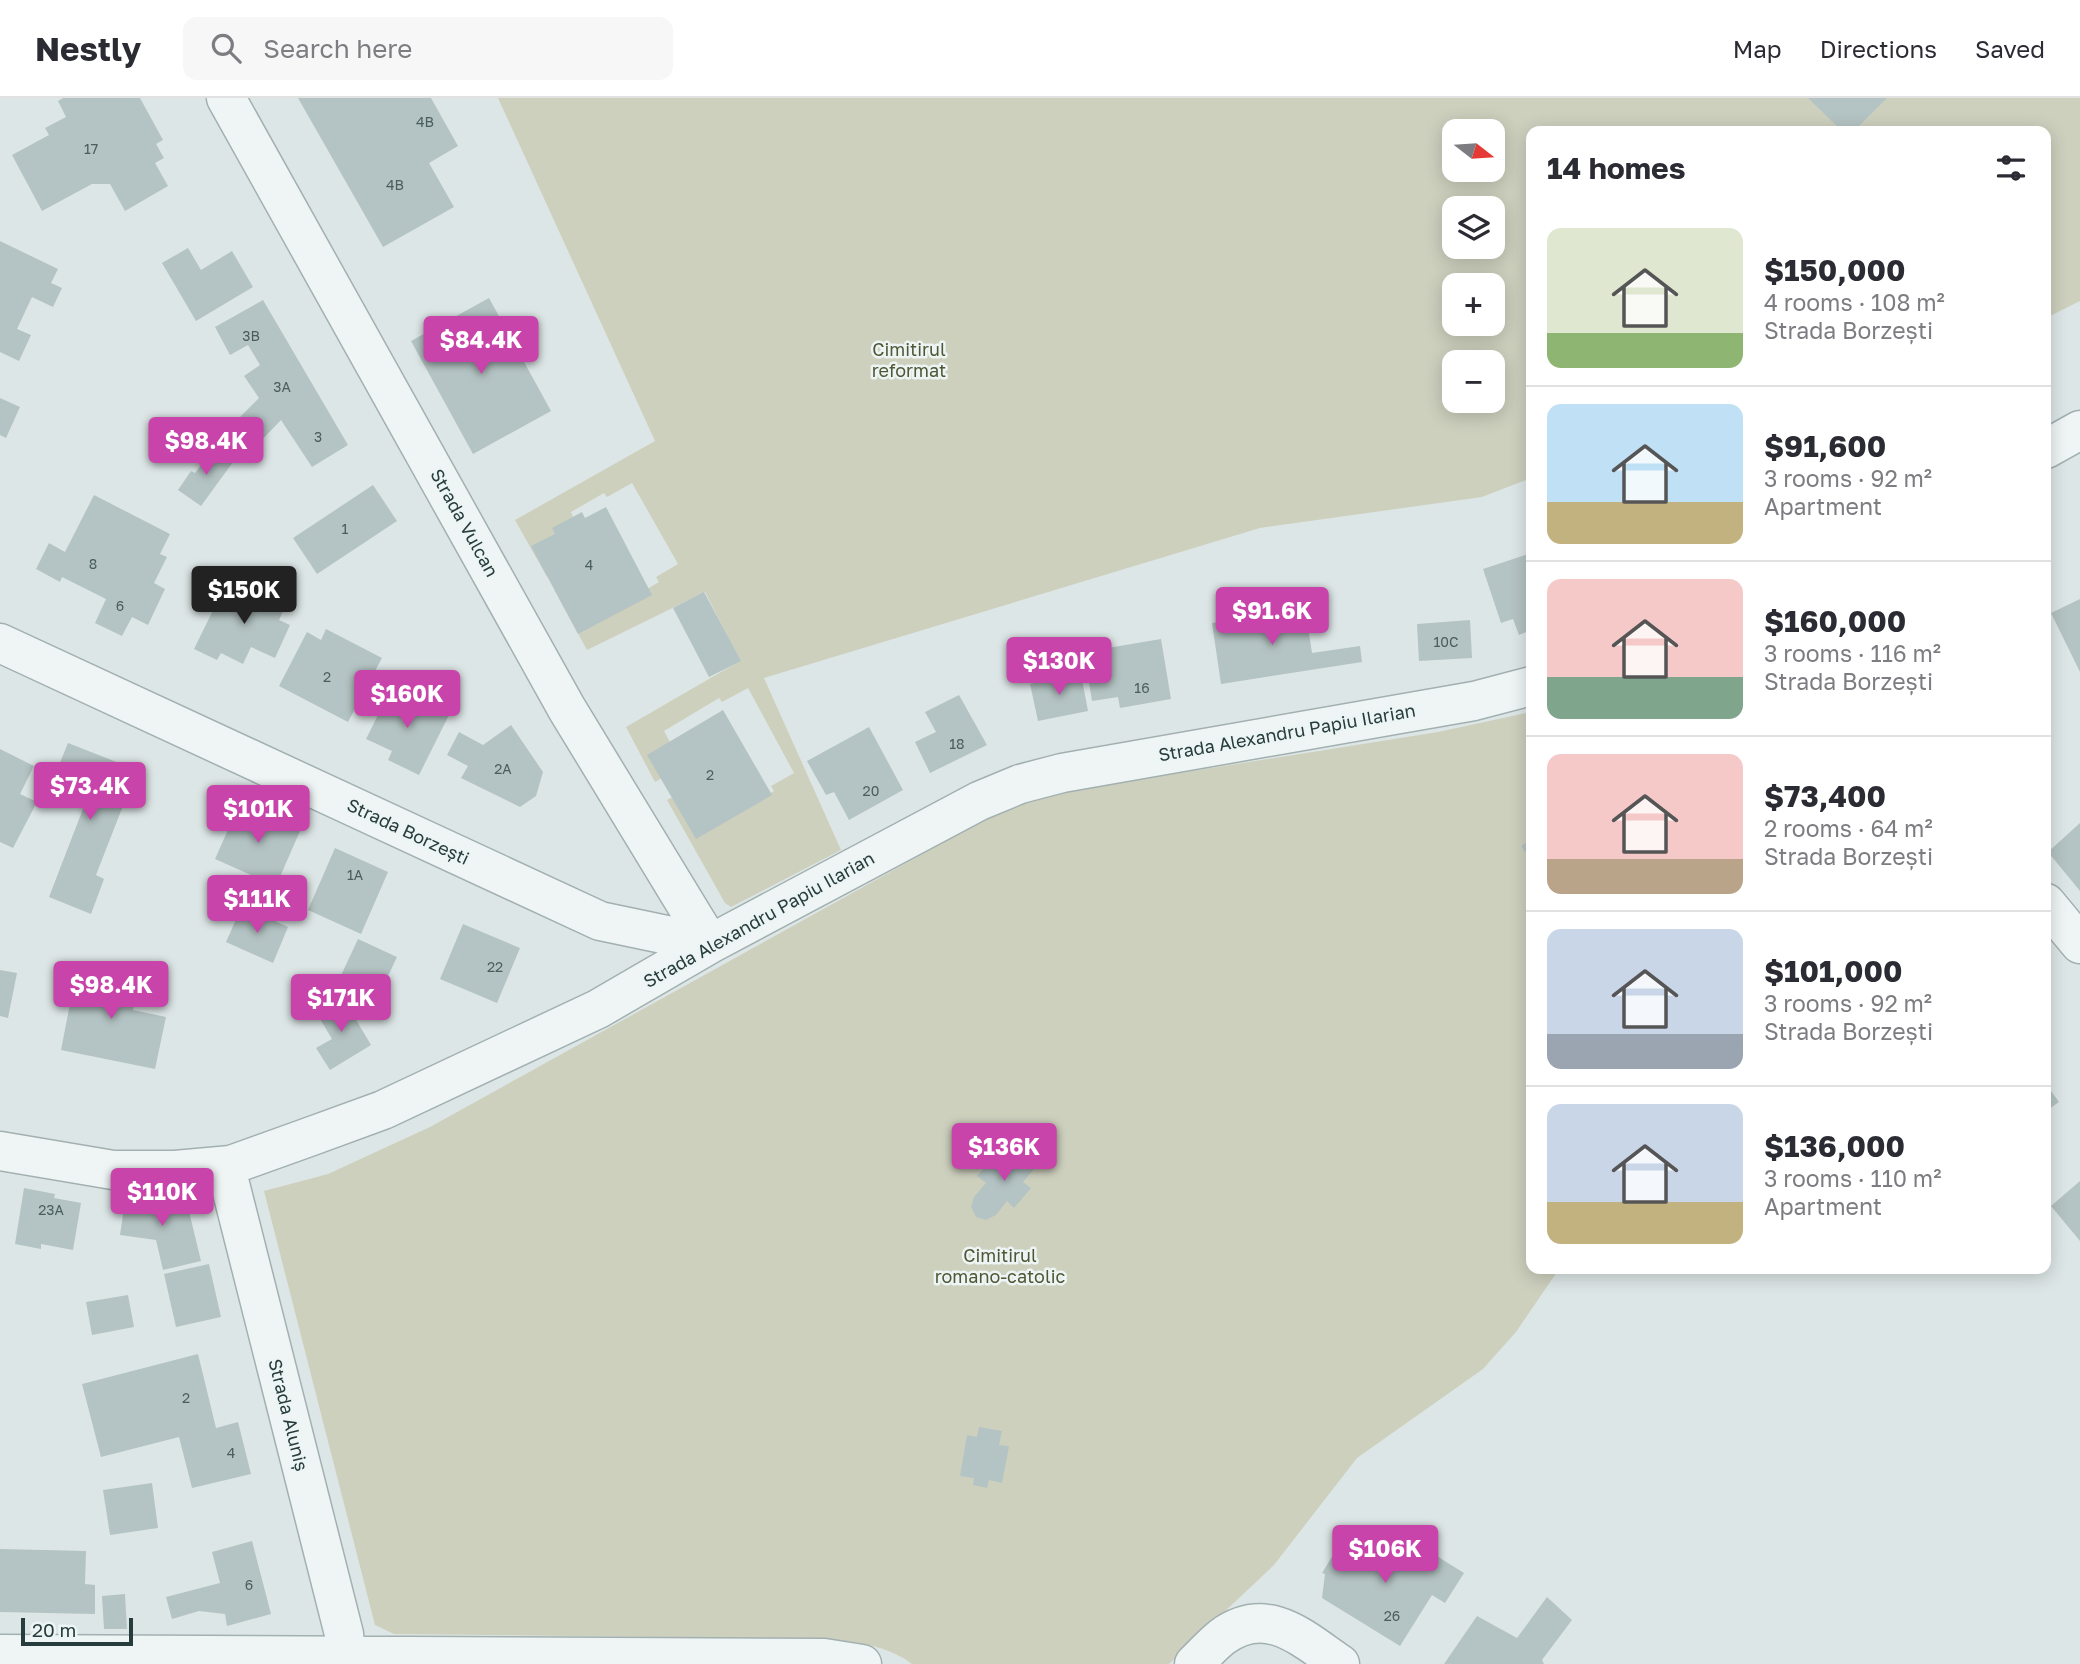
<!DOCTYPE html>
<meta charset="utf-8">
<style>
body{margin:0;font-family:"Golos Text",sans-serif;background:#f7f7f7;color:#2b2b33;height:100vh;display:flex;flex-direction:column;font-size:26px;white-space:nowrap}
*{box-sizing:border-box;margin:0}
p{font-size:23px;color:#7c7c81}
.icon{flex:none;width:38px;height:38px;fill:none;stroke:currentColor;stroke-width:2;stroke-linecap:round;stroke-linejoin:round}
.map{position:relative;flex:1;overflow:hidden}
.details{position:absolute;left:1526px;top:28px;width:525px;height:1148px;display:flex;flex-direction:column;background:#fff;border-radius:14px;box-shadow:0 4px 18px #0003}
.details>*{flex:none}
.needle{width:46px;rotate:107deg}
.tools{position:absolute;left:1442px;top:21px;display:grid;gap:14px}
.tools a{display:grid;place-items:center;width:63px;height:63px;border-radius:14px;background:#fff;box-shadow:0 4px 18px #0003;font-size:35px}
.scale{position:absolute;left:21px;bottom:18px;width:112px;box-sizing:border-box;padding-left:7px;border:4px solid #273c3c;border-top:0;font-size:19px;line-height:24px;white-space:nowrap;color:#273c3c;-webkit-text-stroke:5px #ecf4f4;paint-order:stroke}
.price{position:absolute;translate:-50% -60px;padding:0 16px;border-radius:7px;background:#c944aa;color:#fff;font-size:23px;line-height:46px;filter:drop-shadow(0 2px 4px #0008)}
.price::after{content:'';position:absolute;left:50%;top:42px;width:21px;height:16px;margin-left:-10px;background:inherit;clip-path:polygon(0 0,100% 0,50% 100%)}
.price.current{background:#222;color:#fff}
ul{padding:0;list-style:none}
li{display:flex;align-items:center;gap:21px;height:175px;padding:0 21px}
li+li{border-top:2px solid #e1e1e2}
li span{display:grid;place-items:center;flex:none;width:196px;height:140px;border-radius:14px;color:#555}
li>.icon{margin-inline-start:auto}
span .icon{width:84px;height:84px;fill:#fffc;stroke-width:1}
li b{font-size:30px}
h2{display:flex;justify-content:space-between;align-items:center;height:84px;padding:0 21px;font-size:30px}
header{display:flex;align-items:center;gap:42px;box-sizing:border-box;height:98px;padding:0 35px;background:#fff;border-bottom:2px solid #e1e1e2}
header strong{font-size:33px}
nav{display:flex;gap:38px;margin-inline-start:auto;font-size:24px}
.search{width:490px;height:63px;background:#f7f7f7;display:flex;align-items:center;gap:18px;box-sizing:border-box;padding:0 24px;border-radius:14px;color:#7c7c81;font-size:26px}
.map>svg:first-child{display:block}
.green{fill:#ced0be;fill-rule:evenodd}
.building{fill:#b4c3c3}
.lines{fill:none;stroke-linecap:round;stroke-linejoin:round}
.minor-casing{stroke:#a3b0b0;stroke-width:41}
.minor{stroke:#eff5f5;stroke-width:38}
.labels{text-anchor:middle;stroke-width:5;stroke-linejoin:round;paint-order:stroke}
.number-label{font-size:14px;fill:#4a5e5e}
.park-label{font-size:18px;fill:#515735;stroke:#ecf4f4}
.street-label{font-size:18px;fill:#273c3c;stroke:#ecf4f4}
</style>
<header>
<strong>Nestly</strong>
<div class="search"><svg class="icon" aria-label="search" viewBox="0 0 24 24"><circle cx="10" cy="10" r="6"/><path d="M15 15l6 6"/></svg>Search here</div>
<nav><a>Map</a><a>Directions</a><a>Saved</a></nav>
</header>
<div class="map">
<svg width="2080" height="1566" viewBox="0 0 2080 1566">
<rect width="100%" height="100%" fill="#dde6e6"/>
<path class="green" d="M498 0H2080V203L2046 220V33H1531V380L1482 399 1260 430 764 580 841 752 731 809 725 805 667 702 694 687 737 714 774 693 771 688 794 675 748 590 722 604 719 600 664 633 683 668 655 684 626 629 740 563 705 494 587 552 555 493 580 479 625 504 659 484 656 479 678 466 632 385 607 399 604 395 571 414 573 419 553 431 572 465 547 479 515 422 655 343ZM1454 33H1493V72H1454ZM1454 110H1493V149H1454ZM1454 187H1493V226H1454ZM1454 264H1493V303H1454Z
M1531 614V1171H1559L1516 1234 1483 1271 1357 1360 1274 1467 1169 1566H912C887 1547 856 1544 826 1541L394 1536 375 1527 264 1093 328 1076 430 1029 984 722 1027 705 1079 691 1438 634Z"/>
<path class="building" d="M63 0H140L163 42 156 46 164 60 155 65 168 88 125 113 110 86H92L42 113 12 57 49 37 45 30 66 19 58 3Z
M298 0H431L458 48 429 65 454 109 383 149Z
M1808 0H1887L1854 33H1842Z
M0 143 58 171 51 185 62 190 53 209 32 199 17 231 31 237 19 263 0 254Z
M188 150 201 172 232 153 253 189 196 223 162 165Z
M489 200 551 313 473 356 411 243Z
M263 202 348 347 312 369 281 322 254 350 229 330 259 300 244 278 260 267 248 247 230 257 215 229Z
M0 300 20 309 6 340 0 337Z
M214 350 233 364 201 408 178 392 191 373 195 375Z
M373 387 397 423 317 476 293 440Z
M94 397 170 436 160 456 167 459 154 485 165 491 148 527 132 519 122 538 95 525 106 501 62 479 60 484 36 471 49 445 65 454Z
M606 409 652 497 578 536 531 448 555 436 552 430 582 414 585 420Z
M1531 455V532L1519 537 1513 521 1501 525 1483 471Z
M258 488 288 502 279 522 290 527 275 560 251 549 243 566 221 555 217 562 194 551 224 490 251 503Z
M704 494 741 563 709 579 673 510Z
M2080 501V574L2051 515Z
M1305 510 1312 555 1360 548 1362 564 1221 586 1212 525Z
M1470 522 1472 560 1419 563 1417 526Z
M326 531 382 560 348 624 279 588 307 534 321 542Z
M1161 541 1171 601 1120 610 1118 599 1092 603 1084 554Z
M1081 576 1088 613 1038 623 1030 586Z
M392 589 449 617 419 677 388 662 392 653 366 641Z
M959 597 987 647 930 675 915 644 936 634 925 614Z
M723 612 772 697 696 741 647 657Z
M511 627 543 674 536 698 520 709 461 680 468 668 447 657 459 634 483 647Z
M869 629 903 692 849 722 834 694 826 697 807 663Z
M68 645 137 672 96 777 104 781 91 816 49 799 88 698 52 684Z
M0 651 34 668 20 696 37 704 13 750 0 744Z
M239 707 300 733 276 788 215 761Z
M2080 725V793L2048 754Z
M1531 742V762L1521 748Z
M335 750 388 774 361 836 308 812Z
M242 808 288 829 273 865 226 844Z
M463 826 520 850 497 905 440 881Z
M358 841 397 859 376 904 337 886Z
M77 870 139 883 133 912 166 919 155 971 61 952Z
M0 872 17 875 8 920 0 918Z
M342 898 371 947 330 972 316 950 332 941 316 914Z
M2046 986 2059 1004 2046 1013Z
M1019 1046 1040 1064 1023 1084 1031 1090 1014 1110 1007 1103 996 1117 986 1122 976 1119 971 1109 974 1099 986 1085 977 1078 994 1059 1002 1066Z
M2080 1083V1143L2051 1108Z
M24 1090 55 1096 54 1100 81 1105 73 1152 41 1146V1151L15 1146Z
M126 1096 187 1105 201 1163 163 1172 156 1142 120 1137Z
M209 1166 221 1219 176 1229 164 1176Z
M128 1197 134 1229 92 1237 86 1204Z
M198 1256 216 1330 238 1324 251 1376 192 1390 179 1339 101 1359 82 1286Z
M979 1329 1002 1333 999 1347 1009 1348 1002 1385 989 1382 987 1390 973 1387 974 1380 960 1378 967 1337 977 1339Z
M152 1385 158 1430 110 1437 103 1392Z
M1350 1430 1406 1468 1419 1447 1464 1475 1445 1505 1432 1497 1400 1548 1322 1500 1325 1476 1322 1475Z
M252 1443 271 1516 227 1528 225 1516 199 1513 172 1521 166 1499 220 1485 212 1454Z
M0 1451 86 1453 85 1486 95 1487V1516L0 1514Z
M125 1496 127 1531H104L102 1498Z
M1547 1499 1572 1522 1542 1562 1544 1566H1444L1477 1518 1517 1540Z"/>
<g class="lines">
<defs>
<path id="minor" d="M226 0 567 611 710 846
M2046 351 2080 332
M0 545 600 823 710 846
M2046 805 2080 846
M0 1053 113 1072H175L231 1067 309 1039 383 1012 598 911 710 846 979 703 1020 686 1062 675 1474 603 1531 588
M222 1068 229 1082 344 1536 347 1566
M0 1556 824 1560 862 1566
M1194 1566C1203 1557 1212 1547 1222 1539 1267 1506 1302 1540 1340 1566"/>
</defs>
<use href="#minor" class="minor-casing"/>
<use href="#minor" class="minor"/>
</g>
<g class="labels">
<g class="number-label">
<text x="425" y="29">4B</text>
<text x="91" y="56">17</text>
<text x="395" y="92">4B</text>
<text x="251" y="243">3B</text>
<text x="282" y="294">3A</text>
<text x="318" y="344">3</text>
<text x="345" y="436">1</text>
<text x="93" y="471">8</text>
<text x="589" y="472">4</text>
<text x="120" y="513">6</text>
<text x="1446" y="549">10C</text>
<text x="327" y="584">2</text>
<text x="1142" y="595">16</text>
<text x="957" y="651">18</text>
<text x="503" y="676">2A</text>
<text x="710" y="682">2</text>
<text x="871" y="698">20</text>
<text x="355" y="782">1A</text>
<text x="495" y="874">22</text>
<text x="51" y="1117">23A</text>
<text x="186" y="1305">2</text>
<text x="231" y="1360">4</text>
<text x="249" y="1492">6</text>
<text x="1392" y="1523">26</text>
</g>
<g class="park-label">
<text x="909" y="258">Cimitirul<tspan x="909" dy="21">reformat</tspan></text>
<text x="1000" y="1164">Cimitirul<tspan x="1000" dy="21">romano-catolic</tspan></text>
</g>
<g class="street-label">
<text transform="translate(464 425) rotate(61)" y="6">Strada Vulcan</text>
<text transform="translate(1287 635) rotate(-10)" y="6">Strada Alexandru Papiu Ilarian</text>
<text transform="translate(408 734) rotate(25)" y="6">Strada Borzești</text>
<text transform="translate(759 822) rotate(-29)" y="6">Strada Alexandru Papiu Ilarian</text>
<text transform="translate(288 1317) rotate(76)" y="6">Strada Aluniș</text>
</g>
</g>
</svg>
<div class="tools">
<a><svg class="needle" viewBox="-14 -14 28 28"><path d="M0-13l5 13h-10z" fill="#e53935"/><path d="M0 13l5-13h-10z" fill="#7c7c81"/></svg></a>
<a><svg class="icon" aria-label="layers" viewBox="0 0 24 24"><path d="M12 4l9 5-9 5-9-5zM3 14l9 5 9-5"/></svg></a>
<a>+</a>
<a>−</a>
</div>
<div class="scale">20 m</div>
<b class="price" style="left:481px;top:278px">$84.4K</b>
<b class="price" style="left:206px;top:379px">$98.4K</b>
<b class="price current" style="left:244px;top:528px">$150K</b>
<b class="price" style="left:1272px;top:549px">$91.6K</b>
<b class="price" style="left:1059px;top:599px">$130K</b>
<b class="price" style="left:407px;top:632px">$160K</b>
<b class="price" style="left:90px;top:724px">$73.4K</b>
<b class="price" style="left:258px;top:747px">$101K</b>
<b class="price" style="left:257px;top:837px">$111K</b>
<b class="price" style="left:111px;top:923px">$98.4K</b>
<b class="price" style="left:341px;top:936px">$171K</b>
<b class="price" style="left:1004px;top:1085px">$136K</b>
<b class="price" style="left:162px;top:1130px">$110K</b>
<b class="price" style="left:1385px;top:1487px">$106K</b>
<section class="details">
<h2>14 homes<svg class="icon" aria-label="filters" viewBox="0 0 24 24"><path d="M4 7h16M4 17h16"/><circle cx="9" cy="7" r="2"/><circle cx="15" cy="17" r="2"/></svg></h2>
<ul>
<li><span style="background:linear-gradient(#dfe7d0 75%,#8fb573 0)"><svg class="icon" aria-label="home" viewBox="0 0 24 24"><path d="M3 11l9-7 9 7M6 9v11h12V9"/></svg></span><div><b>$150,000</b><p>4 rooms · 108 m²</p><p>Strada Borzești</p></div></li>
<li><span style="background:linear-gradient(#bfe0f5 70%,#c2b280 0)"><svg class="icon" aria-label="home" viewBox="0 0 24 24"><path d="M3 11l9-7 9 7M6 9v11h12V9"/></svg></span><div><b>$91,600</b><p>3 rooms · 92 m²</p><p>Apartment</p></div></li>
<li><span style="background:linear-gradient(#f6c9c9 70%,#7fa58c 0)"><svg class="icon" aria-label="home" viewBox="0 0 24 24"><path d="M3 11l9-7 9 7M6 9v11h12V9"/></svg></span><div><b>$160,000</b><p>3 rooms · 116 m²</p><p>Strada Borzești</p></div></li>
<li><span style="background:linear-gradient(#f6c9c9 75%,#b9a48a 0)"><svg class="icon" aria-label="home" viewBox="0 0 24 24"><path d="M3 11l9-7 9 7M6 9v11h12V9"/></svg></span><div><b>$73,400</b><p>2 rooms · 64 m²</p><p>Strada Borzești</p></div></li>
<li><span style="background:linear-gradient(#c9d6e8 75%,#9aa5b1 0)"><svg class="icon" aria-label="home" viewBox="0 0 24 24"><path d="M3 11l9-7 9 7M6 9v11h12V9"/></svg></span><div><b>$101,000</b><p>3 rooms · 92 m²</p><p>Strada Borzești</p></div></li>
<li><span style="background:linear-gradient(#c9d6e8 70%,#c2b280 0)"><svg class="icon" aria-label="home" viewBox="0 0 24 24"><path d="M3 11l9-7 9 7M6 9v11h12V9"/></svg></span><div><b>$136,000</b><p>3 rooms · 110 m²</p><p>Apartment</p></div></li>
</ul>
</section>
</div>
